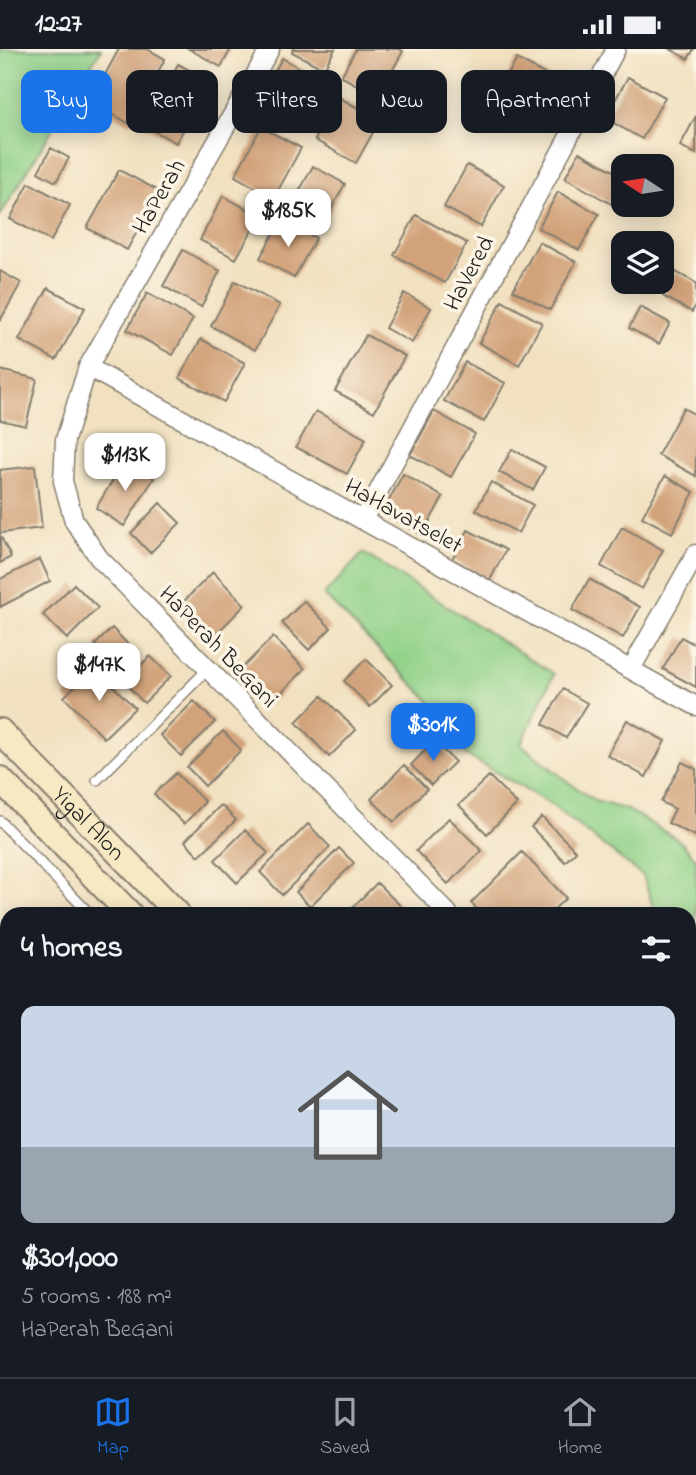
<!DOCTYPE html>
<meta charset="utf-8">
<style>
body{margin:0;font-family:"Indie Flower",sans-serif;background:#20242c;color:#f1f3f6;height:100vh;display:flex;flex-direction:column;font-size:26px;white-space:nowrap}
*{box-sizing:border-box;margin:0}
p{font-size:23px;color:#9ea1a6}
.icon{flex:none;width:38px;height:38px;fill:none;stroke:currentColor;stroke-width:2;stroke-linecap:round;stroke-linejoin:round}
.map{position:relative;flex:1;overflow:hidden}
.sheet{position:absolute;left:0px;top:858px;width:696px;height:471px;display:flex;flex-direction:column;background:#171b24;border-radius:21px 21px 0 0;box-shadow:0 4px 18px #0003}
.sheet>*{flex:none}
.hud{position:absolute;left:21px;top:21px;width:654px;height:63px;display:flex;gap:14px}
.needle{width:46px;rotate:282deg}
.buttons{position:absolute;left:611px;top:105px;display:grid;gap:14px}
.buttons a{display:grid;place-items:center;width:63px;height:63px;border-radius:14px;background:#171b24;box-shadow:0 4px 18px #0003;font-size:35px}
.price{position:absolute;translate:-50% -60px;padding:0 16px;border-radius:14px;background:#fff;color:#222;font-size:23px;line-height:46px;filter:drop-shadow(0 2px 4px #0008)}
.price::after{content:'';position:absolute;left:50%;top:42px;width:21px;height:16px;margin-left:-10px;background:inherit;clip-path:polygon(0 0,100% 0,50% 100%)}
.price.on{background:#1a73e8;color:#fff}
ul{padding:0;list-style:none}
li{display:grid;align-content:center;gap:14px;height:371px;padding:0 21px}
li+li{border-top:2px solid #363941}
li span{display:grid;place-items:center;height:217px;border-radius:14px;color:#555}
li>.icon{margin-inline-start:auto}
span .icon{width:126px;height:126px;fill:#fffc;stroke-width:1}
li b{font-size:30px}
h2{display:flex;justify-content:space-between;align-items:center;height:84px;padding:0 21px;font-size:30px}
.pill{padding:0 24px;border-radius:14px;background:#171b24;box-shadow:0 4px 18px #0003;font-size:24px;line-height:63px}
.pill.on{background:#1a73e8;color:#fff}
.status{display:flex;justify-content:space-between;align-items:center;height:49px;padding:0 35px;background:#171b24;direction:ltr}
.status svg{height:19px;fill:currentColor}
.dock{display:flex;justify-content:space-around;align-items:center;height:98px;border-top:2px solid #363941;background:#171b24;font-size:19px;color:#9ea1a6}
.dock a{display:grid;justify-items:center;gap:4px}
.dock .on{color:#1a73e8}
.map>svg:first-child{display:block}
.green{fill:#90d188;stroke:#567652;stroke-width:2}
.building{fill:#d2a37a}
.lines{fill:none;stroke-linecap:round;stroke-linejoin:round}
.lane-casing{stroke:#867e6e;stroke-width:12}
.street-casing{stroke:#867e6e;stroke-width:21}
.secondary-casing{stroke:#867e6e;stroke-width:28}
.lane{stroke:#fff;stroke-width:9}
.street{stroke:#fff;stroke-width:18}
.secondary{stroke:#f7e9c3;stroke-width:24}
.labels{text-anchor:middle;stroke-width:7;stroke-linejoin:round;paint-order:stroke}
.street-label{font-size:24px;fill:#1c1c1c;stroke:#fcf5e5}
</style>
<div class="status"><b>12:27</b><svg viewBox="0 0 49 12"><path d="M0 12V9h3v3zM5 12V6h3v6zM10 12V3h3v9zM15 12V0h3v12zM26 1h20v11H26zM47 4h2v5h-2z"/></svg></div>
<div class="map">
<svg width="696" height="1328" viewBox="0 0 696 1328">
<rect width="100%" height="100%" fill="#fcf5e5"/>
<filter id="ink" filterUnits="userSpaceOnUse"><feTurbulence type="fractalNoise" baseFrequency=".0143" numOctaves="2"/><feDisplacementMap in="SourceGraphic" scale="14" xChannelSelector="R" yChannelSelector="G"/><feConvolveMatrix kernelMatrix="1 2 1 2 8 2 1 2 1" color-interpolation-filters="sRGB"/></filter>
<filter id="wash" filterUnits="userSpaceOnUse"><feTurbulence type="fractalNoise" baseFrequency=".00686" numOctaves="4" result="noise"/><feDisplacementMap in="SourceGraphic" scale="28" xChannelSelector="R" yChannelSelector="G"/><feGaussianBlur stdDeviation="1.57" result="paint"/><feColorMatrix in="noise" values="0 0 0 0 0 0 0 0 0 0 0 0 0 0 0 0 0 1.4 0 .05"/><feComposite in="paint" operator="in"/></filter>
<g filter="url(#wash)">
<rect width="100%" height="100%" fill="#f1e1c1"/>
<path class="green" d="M0 0H101L0 167Z
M363 504 554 625 521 695 564 730 595 752 628 761 680 792 696 810V884L690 883V864H655L643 827 550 755 466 706 427 649 324 546Z
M306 1321H364L356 1328H307Z
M372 1321H423L416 1328H364Z"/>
<g id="blocks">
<path class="building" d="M119 0H147L165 10 130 75 90 53Z
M189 0H231L221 18Z
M293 0H335L324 20 292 3Z
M356 0H399L403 2 378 48 341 27Z
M670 0H694L688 10Z
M282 9 316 28 292 73 257 55Z
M517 10 557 32 540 63 499 41Z
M178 15 210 32 176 94 145 77Z
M628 28 665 48 642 90 605 69Z
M338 48 380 71 356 114 315 91Z
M696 67V105L680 97Z
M261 78 301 99 274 149 235 127Z
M51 99 69 109 56 133 38 123Z
M579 103 623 127V142L615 157 565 129Z
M467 116 504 136 481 178 444 158Z
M313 117 345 135 320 181 288 163Z
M119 121 159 142 127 201 87 179Z
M29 134 70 156 51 192 10 170Z
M558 143 599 165 579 201 538 179Z
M223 147 260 167 236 210 200 191Z
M416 166 467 194 445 234 394 206Z
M281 171 316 189 294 229 260 209Z
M539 193 576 213 550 261 513 241Z
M183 201 220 222 201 258 163 237Z
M0 222 21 234 0 272Z
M676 223 696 234V256L692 263 663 247Z
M235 232 280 256 255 301 211 277Z
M48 239 85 259 56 311 19 291Z
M147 244 193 270 173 306 127 281Z
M404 244 431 259 412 294 385 279Z
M502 252 542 274 519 316 479 294Z
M640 258 670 274 659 295 629 279Z
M366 286 405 307 374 363 335 342Z
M201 290 245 314 224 353 179 329Z
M465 313 505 334 484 373 444 352Z
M0 321 37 330 26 377 0 371Z
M683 359 696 366V427L658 406Z
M316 362 366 390 347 425 296 398Z
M434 362 475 385 451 428 410 406Z
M512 400 545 418 533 441 499 423Z
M125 411 154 429 124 477 96 459Z
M35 417 42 479 0 484V421Z
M403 425 443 448 422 486 382 464Z
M665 427 694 443 672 484 642 468Z
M491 433 533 456 518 484 476 461Z
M160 454 180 474 150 504 131 484Z
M622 478 663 501 642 540 601 517Z
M468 481 506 501 490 531 452 510Z
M0 486 11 508 0 514Z
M40 510 50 532 0 558V530Z
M213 523 245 556 211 590 179 557Z
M589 530 640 558 623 589 572 561Z
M74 535 98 559 67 590 43 566Z
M304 552 331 579 309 601 282 574Z
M112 579 138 606 122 622 95 596Z
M273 588 305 620 271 654 239 622Z
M681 588 696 596V638L663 620Z
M150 607 171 627 144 654 124 633Z
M366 610 392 636 370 658 344 632Z
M94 618 135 659 104 689 64 648Z
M563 640 587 654 566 689 543 675Z
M322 647 356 681 329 708 296 673Z
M194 652 215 673 181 707 160 686Z
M627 671 665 692 646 728 607 706Z
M223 682 241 701 205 737 187 718Z
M434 692 455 713 431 736 411 716Z
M682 713 696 720V785L695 787 668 774 675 760 661 753Z
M404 716 427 740 394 773 371 750Z
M176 724 205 753 184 775 154 745Z
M489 727 517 755 487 785 459 756Z
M221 756 236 771 199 807 185 792Z
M542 768 576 802 565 813 531 778Z
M449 769 482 802 448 835 416 802Z
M308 775 330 798 282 846 260 823Z
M245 781 268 804 237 834 215 811Z
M339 799 354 814 310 857 296 843Z
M522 803 566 849 550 864H481L471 854Z
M377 834 408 864H358L352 859Z
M690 903 696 910V927L690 934Z
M690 989 696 996V1038L690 1045Z
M7 1056V1163L0 1170V1062Z
M690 1140 696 1146V1194L690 1200Z
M139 1321H154L147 1328Z"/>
</g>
</g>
<g filter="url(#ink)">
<use href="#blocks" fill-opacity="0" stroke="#867e6e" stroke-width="2"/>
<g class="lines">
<defs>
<path id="lane" d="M97 731 208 620
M0 772 89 864
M529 1321 535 1328
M451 1327 456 1321"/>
<path id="street" d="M270 0 88 318 65 391 63 432 74 472 99 509 448 864
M88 318 696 657
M363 471 616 0
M631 620 696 505
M0 1032 6 1025
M690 1091 696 1085
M690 1110 696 1116
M0 1326 3 1328"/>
<g id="secondary">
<path id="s1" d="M0 682 177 864"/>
<path d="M0 730 129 864"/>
<path d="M565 1321 571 1328"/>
<path d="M617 1321 623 1328"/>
</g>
</defs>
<use href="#lane" class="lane-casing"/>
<use href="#street" class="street-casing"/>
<use href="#secondary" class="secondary-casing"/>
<use href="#lane" class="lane"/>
<use href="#street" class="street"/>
<use href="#secondary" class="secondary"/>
</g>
</g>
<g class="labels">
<g class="street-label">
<text transform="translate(158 147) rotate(-60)" y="8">HaPerah</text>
<text transform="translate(468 224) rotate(-62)" y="8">HaVered</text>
<text transform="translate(404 466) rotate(29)" y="8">HaHavatselet</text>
<text transform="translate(219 597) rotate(46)" y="8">HaPerah BeGani</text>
<text dy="8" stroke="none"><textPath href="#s1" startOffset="128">Yigal Alon</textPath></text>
</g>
</g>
</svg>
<div class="buttons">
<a><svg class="needle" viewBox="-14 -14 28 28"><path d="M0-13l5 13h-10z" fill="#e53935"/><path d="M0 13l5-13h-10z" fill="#9ea1a6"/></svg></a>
<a><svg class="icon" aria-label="layers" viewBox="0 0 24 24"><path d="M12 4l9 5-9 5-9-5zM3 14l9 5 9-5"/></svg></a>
</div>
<b class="price" style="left:288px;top:200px">$185K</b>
<b class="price" style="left:125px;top:444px">$113K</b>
<b class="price" style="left:99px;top:654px">$147K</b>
<b class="price on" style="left:433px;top:714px">$301K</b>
<div class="hud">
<a class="pill on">Buy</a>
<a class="pill">Rent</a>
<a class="pill">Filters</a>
<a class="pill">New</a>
<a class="pill">Apartment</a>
</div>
<section class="sheet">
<h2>4 homes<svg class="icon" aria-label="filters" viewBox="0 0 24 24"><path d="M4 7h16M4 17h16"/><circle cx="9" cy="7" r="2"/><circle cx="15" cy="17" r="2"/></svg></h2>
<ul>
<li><span style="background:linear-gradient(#c9d6e8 65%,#9aa5b1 0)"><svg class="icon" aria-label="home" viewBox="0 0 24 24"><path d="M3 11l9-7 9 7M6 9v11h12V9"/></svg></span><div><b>$301,000</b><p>5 rooms · 188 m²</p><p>HaPerah BeGani</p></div></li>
</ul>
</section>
</div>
<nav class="dock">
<a class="on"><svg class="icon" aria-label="map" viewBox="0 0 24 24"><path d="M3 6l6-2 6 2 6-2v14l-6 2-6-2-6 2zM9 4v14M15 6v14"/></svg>Map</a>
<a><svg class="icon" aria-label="saved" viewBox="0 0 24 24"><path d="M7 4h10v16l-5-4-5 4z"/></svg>Saved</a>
<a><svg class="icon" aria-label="home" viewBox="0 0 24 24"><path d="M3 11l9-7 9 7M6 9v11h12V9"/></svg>Home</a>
</nav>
